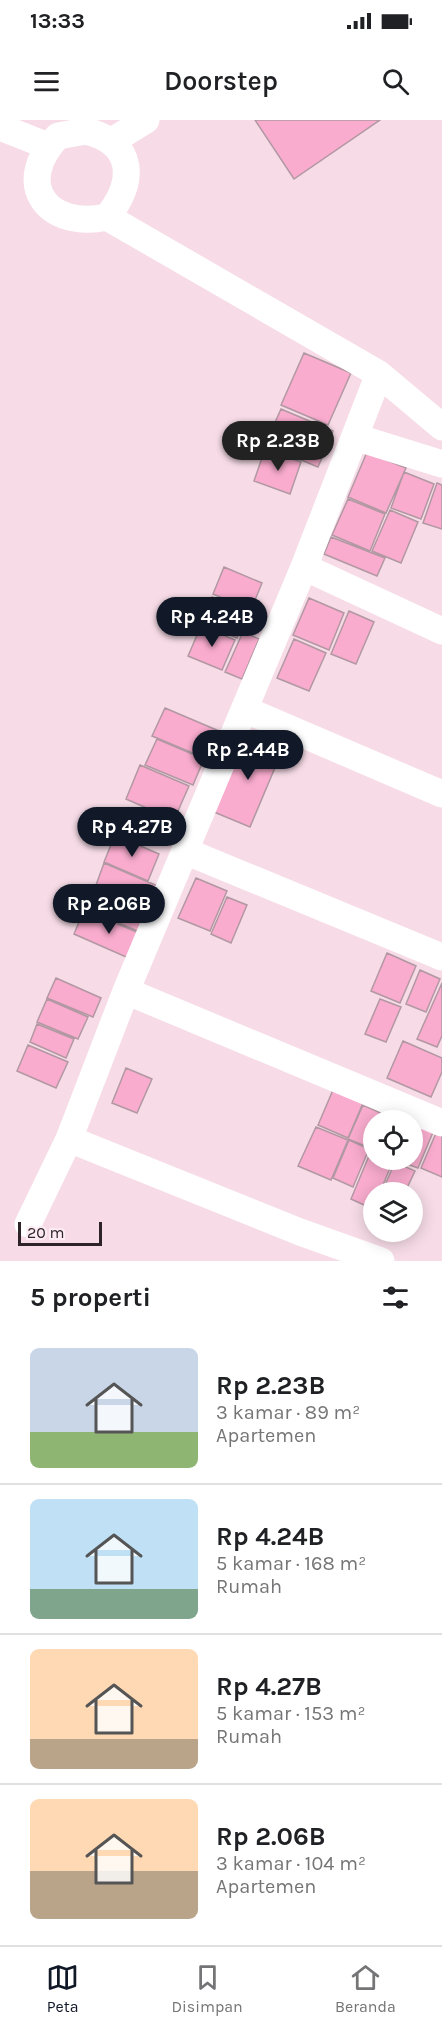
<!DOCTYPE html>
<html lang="id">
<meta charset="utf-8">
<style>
body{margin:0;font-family:Karla,sans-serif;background:#f6f6f6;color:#202124;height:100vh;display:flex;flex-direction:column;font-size:22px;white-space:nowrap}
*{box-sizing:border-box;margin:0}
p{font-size:20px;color:#757577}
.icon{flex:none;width:33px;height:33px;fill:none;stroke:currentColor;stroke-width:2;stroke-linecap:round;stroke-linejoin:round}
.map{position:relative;height:1141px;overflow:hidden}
.drawer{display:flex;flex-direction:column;background:#fff;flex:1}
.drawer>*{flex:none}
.buttons{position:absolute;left:363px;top:990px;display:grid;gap:12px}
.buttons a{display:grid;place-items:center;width:60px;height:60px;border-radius:50%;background:#fff;box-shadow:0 3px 15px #0003;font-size:30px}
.scale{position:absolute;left:18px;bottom:15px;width:84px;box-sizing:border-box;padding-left:6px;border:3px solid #2e2428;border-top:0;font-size:16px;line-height:21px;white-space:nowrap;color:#2e2428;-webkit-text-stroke:4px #fdecf3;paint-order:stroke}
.price{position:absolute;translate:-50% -51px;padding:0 14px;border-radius:21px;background:#111827;color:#fff;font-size:20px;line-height:39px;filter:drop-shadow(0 2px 3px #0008)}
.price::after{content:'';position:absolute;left:50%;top:36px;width:18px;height:14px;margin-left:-9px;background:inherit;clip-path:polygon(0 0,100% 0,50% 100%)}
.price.active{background:#222;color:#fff}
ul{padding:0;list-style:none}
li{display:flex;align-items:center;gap:18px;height:150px;padding:0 30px}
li+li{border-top:2px solid #e0e0e0}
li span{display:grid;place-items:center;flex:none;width:168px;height:120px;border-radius:9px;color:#555}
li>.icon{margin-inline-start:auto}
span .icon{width:72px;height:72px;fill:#fffc;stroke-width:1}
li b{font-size:26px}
h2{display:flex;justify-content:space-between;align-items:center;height:72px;padding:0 30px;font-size:26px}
.status{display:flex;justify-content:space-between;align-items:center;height:42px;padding:0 30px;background:#fff;direction:ltr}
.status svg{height:16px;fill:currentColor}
header{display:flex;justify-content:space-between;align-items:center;height:78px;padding:0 30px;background:#fff;font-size:27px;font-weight:600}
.dock{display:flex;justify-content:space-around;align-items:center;height:84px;border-top:2px solid #e0e0e0;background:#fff;font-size:16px;color:#757577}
.dock a{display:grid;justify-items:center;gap:3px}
.dock .active{color:#111827}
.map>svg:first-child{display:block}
.building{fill:#f9acce;stroke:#b198a2;stroke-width:1.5}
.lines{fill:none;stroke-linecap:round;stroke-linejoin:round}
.minor{stroke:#fff;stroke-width:27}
</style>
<div class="status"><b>13:33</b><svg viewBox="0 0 49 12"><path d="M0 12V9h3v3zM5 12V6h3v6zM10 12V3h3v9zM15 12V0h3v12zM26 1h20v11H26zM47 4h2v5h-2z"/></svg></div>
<header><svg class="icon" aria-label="menu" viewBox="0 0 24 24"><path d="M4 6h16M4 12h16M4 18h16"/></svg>Doorstep<svg class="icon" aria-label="search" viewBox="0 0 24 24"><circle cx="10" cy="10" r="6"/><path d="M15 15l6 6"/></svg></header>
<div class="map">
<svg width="442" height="1141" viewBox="0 0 442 1141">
<rect width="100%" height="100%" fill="#f7dce7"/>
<path class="building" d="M255 0H380L294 59Z
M304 233 351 253 328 305 281 285Z
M281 289 333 311 318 347 265 325Z
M265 329 301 342 290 374 254 361Z
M367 332 406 348 386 393 348 377Z
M404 352 434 364 421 399 391 388Z
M437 363 442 365V409L423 403Z
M348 379 385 394 370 431 332 415Z
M390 390 418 402 401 443 372 431Z
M331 417 385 438 377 456 324 434Z
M224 447 262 463 251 490 213 474Z
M212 477 248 492 237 518 201 503Z
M309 478 344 493 329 530 293 515Z
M349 491 374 502 356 544 331 534Z
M201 506 235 520 222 550 188 536Z
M243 512 259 519 242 559 225 552Z
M294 519 326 533 309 571 277 558Z
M165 588 219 611 207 639 152 616Z
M246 615 282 631 250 707 214 692Z
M157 619 204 639 193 665 145 645Z
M140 645 189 666 174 700 126 679Z
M115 715 159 734 148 761 104 742Z
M104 743 160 767 150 788 96 765Z
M196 758 227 771 210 811 178 798Z
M95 767 149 789 140 812 86 789Z
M227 777 247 785 231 823 211 814Z
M84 790 144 815 133 840 74 814Z
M387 833 416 846 400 883 371 871Z
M420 850 440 859 426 892 406 884Z
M56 858 101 878 93 897 47 878Z
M442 863V916L437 927 417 919Z
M47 879 88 897 78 919 37 902Z
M380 879 401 887 386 922 365 914Z
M37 904 74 919 66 938 30 922Z
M403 921 442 938V952L431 977 387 958Z
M28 925 68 942 56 968 17 951Z
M126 948 152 959 137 993 112 983Z
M336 963 366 976 348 1018 318 1005Z
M363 985 385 995 382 1000H374V1021L370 1028 348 1019Z
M412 1001 436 1005 418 1048 396 1040H412Z
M316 1007 348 1020 331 1060 298 1046Z
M436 1013 442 1016V1057L421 1048Z
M349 1020 369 1029 353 1067 333 1058Z
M371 1031 374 1040 393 1041 380 1072H374L373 1089 351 1079Z
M395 1042 415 1051 405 1072H382Z"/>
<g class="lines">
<path class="minor" d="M0 7 48 26
M86 11C136 23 135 63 107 97 46 110 13 63 58 16Z
M112 21 146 0
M379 254 442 307
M355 317 442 344
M304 447 442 511
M246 590 442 674
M185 731 442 837
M126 871 442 1003
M69 1019 300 1112 381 1141
M28 1104 69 1019 126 871 304 447 379 254 107 97"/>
</g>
</svg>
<div class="buttons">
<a><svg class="icon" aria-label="locate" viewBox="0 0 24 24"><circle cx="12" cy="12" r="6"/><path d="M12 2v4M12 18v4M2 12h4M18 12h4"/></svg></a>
<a><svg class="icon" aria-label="layers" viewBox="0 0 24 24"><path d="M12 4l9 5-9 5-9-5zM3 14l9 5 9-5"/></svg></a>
</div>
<div class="scale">20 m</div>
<b class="price active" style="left:278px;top:352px">Rp 2.23B</b>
<b class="price" style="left:212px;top:528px">Rp 4.24B</b>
<b class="price" style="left:248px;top:661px">Rp 2.44B</b>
<b class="price" style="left:132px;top:738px">Rp 4.27B</b>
<b class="price" style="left:109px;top:815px">Rp 2.06B</b>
</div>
<section class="drawer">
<h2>5 properti<svg class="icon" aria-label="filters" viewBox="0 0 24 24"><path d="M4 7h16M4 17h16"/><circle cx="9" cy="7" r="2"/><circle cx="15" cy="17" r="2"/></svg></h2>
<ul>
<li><span style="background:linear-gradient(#c9d6e8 70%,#8fb573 0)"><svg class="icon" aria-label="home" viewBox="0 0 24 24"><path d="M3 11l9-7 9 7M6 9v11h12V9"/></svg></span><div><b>Rp 2.23B</b><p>3 kamar · 89 m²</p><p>Apartemen</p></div></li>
<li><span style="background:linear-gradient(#bfe0f5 75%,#7fa58c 0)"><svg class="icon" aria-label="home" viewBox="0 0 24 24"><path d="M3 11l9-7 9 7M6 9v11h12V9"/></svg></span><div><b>Rp 4.24B</b><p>5 kamar · 168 m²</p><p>Rumah</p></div></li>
<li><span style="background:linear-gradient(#ffd9b3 75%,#b9a48a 0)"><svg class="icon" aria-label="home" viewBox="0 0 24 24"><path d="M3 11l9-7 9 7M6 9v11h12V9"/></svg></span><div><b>Rp 4.27B</b><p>5 kamar · 153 m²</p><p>Rumah</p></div></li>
<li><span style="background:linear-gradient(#ffd9b3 60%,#b9a48a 0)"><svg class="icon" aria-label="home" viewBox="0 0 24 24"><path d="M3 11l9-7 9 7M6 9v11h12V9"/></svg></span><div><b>Rp 2.06B</b><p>3 kamar · 104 m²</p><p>Apartemen</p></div></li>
</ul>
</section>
<nav class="dock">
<a class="active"><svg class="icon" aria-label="map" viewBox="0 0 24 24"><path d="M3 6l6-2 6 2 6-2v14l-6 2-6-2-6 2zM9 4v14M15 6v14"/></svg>Peta</a>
<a><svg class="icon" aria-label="saved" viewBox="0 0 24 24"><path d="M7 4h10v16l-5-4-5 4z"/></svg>Disimpan</a>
<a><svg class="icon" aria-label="home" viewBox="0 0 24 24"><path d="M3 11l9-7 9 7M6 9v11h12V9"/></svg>Beranda</a>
</nav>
